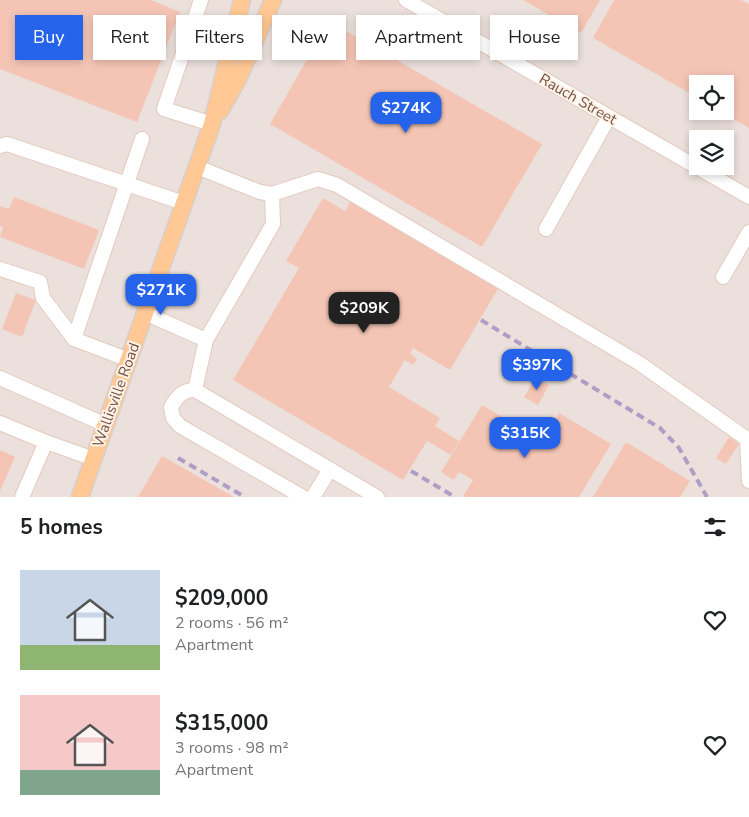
<!DOCTYPE html>
<meta charset="utf-8">
<style>
body{margin:0;font-family:"Nunito Sans",sans-serif;background:#f6f6f6;color:#202124;height:100vh;display:flex;flex-direction:column;font-size:19px;white-space:nowrap}
*{box-sizing:border-box;margin:0}
p{font-size:16px;color:#757577}
.icon{flex:none;width:28px;height:28px;fill:none;stroke:currentColor;stroke-width:2;stroke-linecap:round;stroke-linejoin:round}
.map{position:relative;height:497px;overflow:hidden}
.side{display:flex;flex-direction:column;background:#fff;flex:1}
.side>*{flex:none}
.banner{position:absolute;left:15px;top:15px;width:720px;height:45px;display:flex;gap:10px}
.tools{position:absolute;left:689px;top:75px;display:grid;gap:10px}
.tools a{display:grid;place-items:center;width:45px;height:45px;border-radius:0px;background:#fff;box-shadow:0 2px 8px #0003;font-size:25px}
.price{position:absolute;translate:-50% -42px;padding:0 11px;border-radius:10px;background:#2563eb;color:#fff;font-size:16px;line-height:32px;filter:drop-shadow(0 1px 2px #0008)}
.price::after{content:'';position:absolute;left:50%;top:30px;width:15px;height:11px;margin-left:-8px;background:inherit;clip-path:polygon(0 0,100% 0,50% 100%)}
.price.active{background:#222;color:#fff}
ul{padding:0;list-style:none}
li{display:flex;align-items:center;gap:15px;height:125px;padding:0 20px}
li span{display:grid;place-items:center;flex:none;width:140px;height:100px;border-radius:0px;color:#555}
li>.icon{margin-inline-start:auto}
span .icon{width:60px;height:60px;fill:#fffc;stroke-width:1}
li b{font-size:21px}
h2{display:flex;justify-content:space-between;align-items:center;height:60px;padding:0 20px;font-size:21px}
.chip{padding:0 18px;border-radius:0px;background:#fff;box-shadow:0 2px 8px #0003;font-size:18px;line-height:45px}
.chip.active{background:#2563eb;color:#fff}
.map>svg:first-child{display:block}
.industrial{fill:#ebe0db;fill-rule:evenodd}
.building{fill:#f4c5b5}
.lines{fill:none;stroke-linecap:round;stroke-linejoin:round}
.minor-casing{stroke:#e3cabe;stroke-width:16}
.major-casing{stroke:#d8cecb;stroke-width:19}
.minor{stroke:#fff;stroke-width:14}
.major{stroke:#ffc894;stroke-width:16}
.rail{stroke:#ae9ec6;stroke-width:4;stroke-dasharray:8 5;stroke-linecap:butt}
.labels{text-anchor:middle;stroke-width:4;stroke-linejoin:round;paint-order:stroke}
.street-label{font-size:15px;fill:#745046;stroke:#fff2e6}
</style>
<div class="map">
<svg width="749" height="497" viewBox="0 0 749 497">
<rect width="100%" height="100%" fill="#fdeddf"/>
<path class="industrial" d="M0 0H749V497H0ZM698 84H725V111H698ZM698 139H725V166H698Z"/>
<path class="building" d="M0 0H151L180 12 137 122 0 69Z
M523 0H600L581 33Z
M614 0H741L749 4V128L720 111H725V84H698V98L593 38Z
M329 21 542 144 482 247 270 124Z
M14 197 99 230 84 269 0 237 3 227 0 226V206L9 209Z
M323 198 345 211 351 201 499 287 450 370 413 348 410 354 417 359 413 365 405 360 389 387 440 418 435 426 459 441 451 455 427 441 403 480 233 380 299 268 286 261Z
M16 293 36 300 22 337 2 329Z
M536 377 549 385 538 405 524 397Z
M482 405 542 441 559 413 611 444 579 497H466L463 496 473 480 459 472 454 480 441 472Z
M729 437 739 444 726 464 716 458Z
M626 442 690 481 680 497H593Z
M0 450 15 457 0 491Z
M162 456 234 497H138Z"/>
<g class="lines">
<defs>
<path id="minor" d="M201 0 164 109 212 124
M406 0 749 197
M0 146 7 144 184 203
M197 167 260 192 272 194
M546 229 609 117
M0 269 40 282 43 298 74 339 129 360
M723 277 749 232
M145 313 206 340
M74 339 142 139
M0 378 106 425
M195 390 206 340 273 224 272 194 318 179 337 185 639 363 747 439 749 481
M0 423 46 442 22 497
M46 442 94 459
M303 497 180 426 173 418 171 407C177 397 182 390 195 390L377 497
M313 497 330 469"/>
<path id="major" d="M220 111 239 77 273 0
M80 497 212 124 242 0"/>
</defs>
<use href="#minor" class="minor-casing"/>
<use href="#major" class="major-casing"/>
<use href="#minor" class="minor"/>
<use href="#major" class="major"/>
<path class="rail" d="M481 320 660 428 679 448 707 497
M178 458 245 497
M411 471 455 497"/>
</g>
<g class="labels">
<g class="street-label">
<text transform="translate(578 99) rotate(30)" y="5">Rauch Street</text>
<text transform="translate(116 395) rotate(-70)" y="5">Wallisville Road</text>
</g>
</g>
</svg>
<div class="tools">
<a><svg class="icon" aria-label="locate" viewBox="0 0 24 24"><circle cx="12" cy="12" r="6"/><path d="M12 2v4M12 18v4M2 12h4M18 12h4"/></svg></a>
<a><svg class="icon" aria-label="layers" viewBox="0 0 24 24"><path d="M12 4l9 5-9 5-9-5zM3 14l9 5 9-5"/></svg></a>
</div>
<b class="price" style="left:406px;top:134px">$274K</b>
<b class="price" style="left:161px;top:316px">$271K</b>
<b class="price active" style="left:364px;top:334px">$209K</b>
<b class="price" style="left:537px;top:391px">$397K</b>
<b class="price" style="left:525px;top:459px">$315K</b>
<div class="banner">
<a class="chip active">Buy</a>
<a class="chip">Rent</a>
<a class="chip">Filters</a>
<a class="chip">New</a>
<a class="chip">Apartment</a>
<a class="chip">House</a>
</div>
</div>
<section class="side">
<h2>5 homes<svg class="icon" aria-label="filters" viewBox="0 0 24 24"><path d="M4 7h16M4 17h16"/><circle cx="9" cy="7" r="2"/><circle cx="15" cy="17" r="2"/></svg></h2>
<ul>
<li><span style="background:linear-gradient(#c9d6e8 75%,#8fb573 0)"><svg class="icon" aria-label="home" viewBox="0 0 24 24"><path d="M3 11l9-7 9 7M6 9v11h12V9"/></svg></span><div><b>$209,000</b><p>2 rooms · 56 m²</p><p>Apartment</p></div><svg class="icon" aria-label="heart" viewBox="0 0 24 24"><path d="M12 20l-8-8c-3-5 5-10 8-4 3-6 11-1 8 4z"/></svg></li>
<li><span style="background:linear-gradient(#f6c9c9 75%,#7fa58c 0)"><svg class="icon" aria-label="home" viewBox="0 0 24 24"><path d="M3 11l9-7 9 7M6 9v11h12V9"/></svg></span><div><b>$315,000</b><p>3 rooms · 98 m²</p><p>Apartment</p></div><svg class="icon" aria-label="heart" viewBox="0 0 24 24"><path d="M12 20l-8-8c-3-5 5-10 8-4 3-6 11-1 8 4z"/></svg></li>
</ul>
</section>
